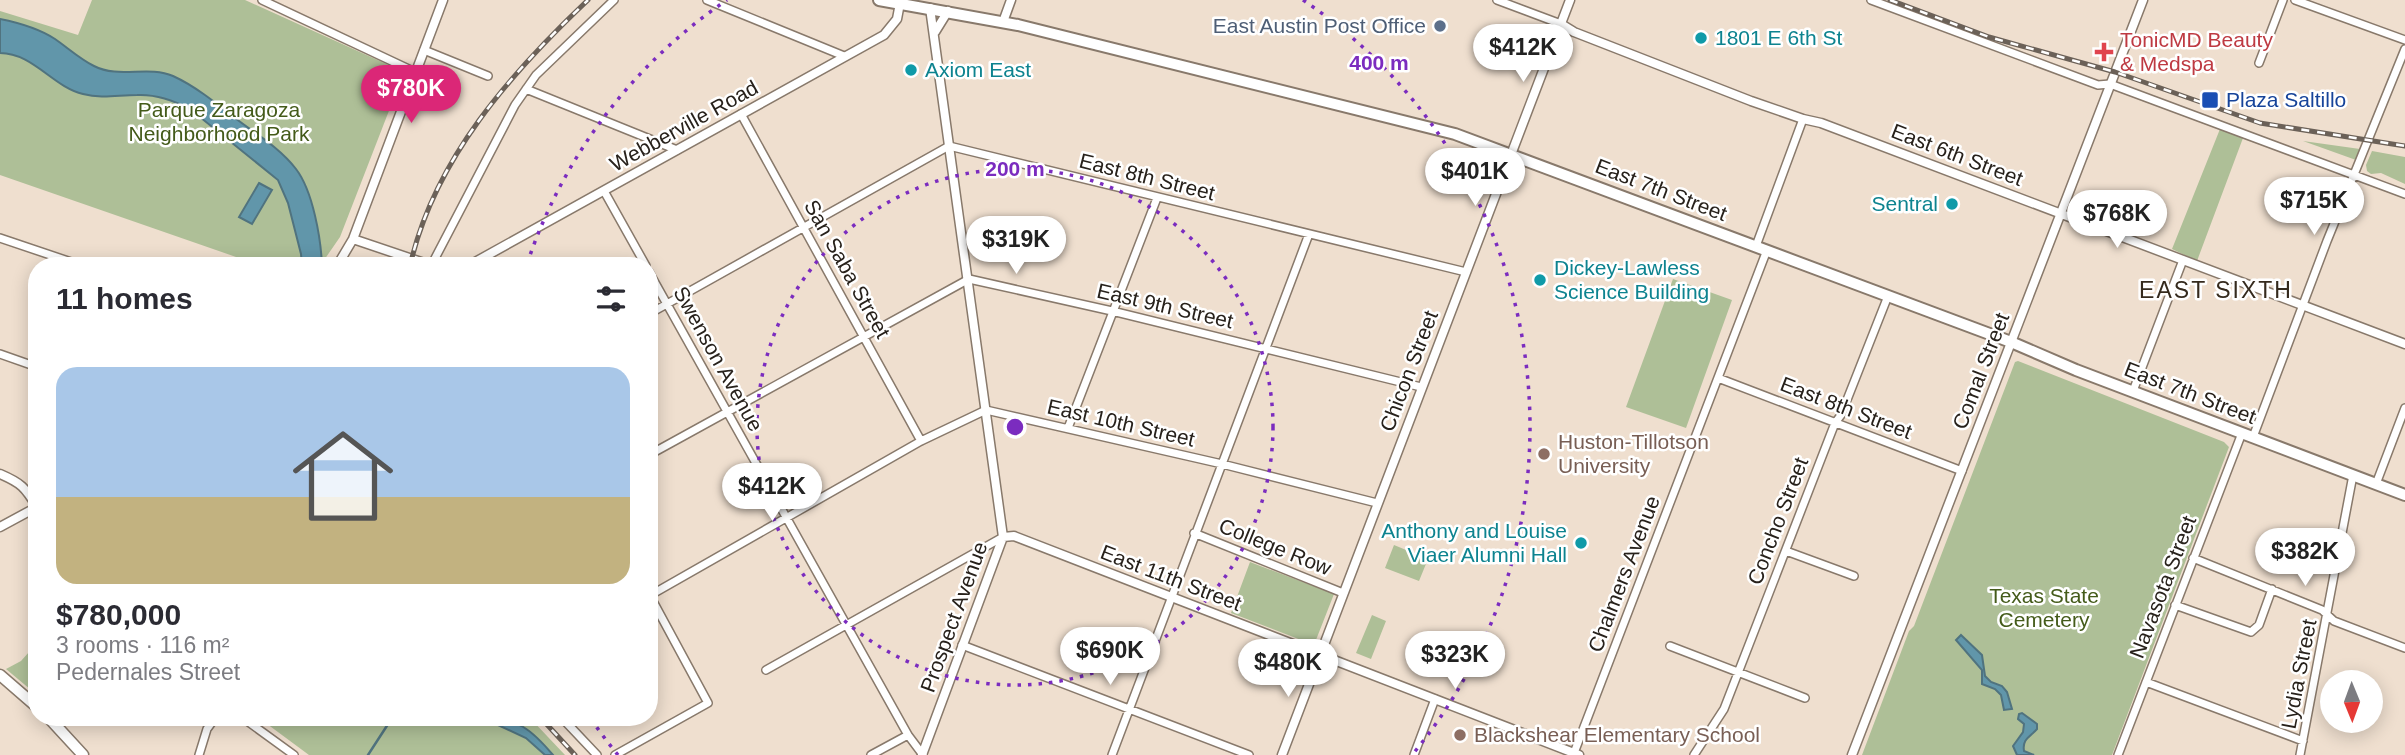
<!DOCTYPE html>
<meta charset="utf-8">
<style>
body{margin:0;font-family:Helvetica,sans-serif;background:#f7f7f7;color:#2b2b33;height:100vh;display:flex;flex-direction:column;font-size:26px;white-space:nowrap}
*{box-sizing:border-box;margin:0}
p{font-size:23px;color:#7c7c81}
.icon{flex:none;width:38px;height:38px;fill:none;stroke:currentColor;stroke-width:2;stroke-linecap:round;stroke-linejoin:round}
.map{position:relative;flex:1;overflow:hidden}
.drawer{position:absolute;left:28px;top:257px;width:630px;height:469px;display:flex;flex-direction:column;background:#fff;border-radius:28px;box-shadow:0 4px 18px #0003}
.drawer>*{flex:none}
.needle{width:46px;rotate:179deg}
.buttons{position:absolute;left:2320px;top:670px;display:grid;gap:14px}
.buttons a{display:grid;place-items:center;width:63px;height:63px;border-radius:50%;background:#fff;box-shadow:0 4px 18px #0003;font-size:35px}
.price{position:absolute;translate:-50% -60px;padding:0 16px;border-radius:24px;background:#fff;color:#222;font-size:23px;line-height:46px;filter:drop-shadow(0 2px 4px #0008)}
.price::after{content:'';position:absolute;left:50%;top:42px;width:21px;height:16px;margin-left:-10px;background:inherit;clip-path:polygon(0 0,100% 0,50% 100%)}
.price.current{background:#db2777;color:#fff}
ul{padding:0;list-style:none}
li{display:grid;align-content:center;gap:14px;height:371px;padding:0 28px}
li+li{border-top:2px solid #e1e1e2}
li span{display:grid;place-items:center;height:217px;border-radius:21px;color:#555}
li>.icon{margin-inline-start:auto}
span .icon{width:126px;height:126px;fill:#fffc;stroke-width:1}
li b{font-size:30px}
h2{display:flex;justify-content:space-between;align-items:center;height:84px;padding:0 28px;font-size:30px}
.map>svg:first-child{display:block}
.green{fill:#aebf97}
.water{fill:#6196aa;stroke:#50737f;stroke-width:2}
.lines{fill:none;stroke-linecap:round;stroke-linejoin:round}
.stream{stroke:#50737f;stroke-width:2.5}
.minor-casing{stroke:#88796b;stroke-width:10}
.tertiary-casing{stroke:#88796b;stroke-width:11}
.secondary-casing{stroke:#88796b;stroke-width:13}
.primary-casing{stroke:#88796b;stroke-width:14}
.minor{stroke:#fff;stroke-width:7}
.tertiary{stroke:#fff;stroke-width:8}
.secondary{stroke:#fff;stroke-width:10}
.primary{stroke:#fff;stroke-width:10}
.rail-casing{stroke:#6b6158;stroke-width:5}
.rail{stroke:#fff;stroke-width:2.5;stroke-dasharray:8;stroke-linecap:butt}
.ring{fill:none;stroke:#7b2cbf;stroke-width:3.5;stroke-dasharray:3.5 7}
.service-dot{fill:#5c6f8a;stroke:#fff;stroke-width:2.5}
.culture-dot{fill:#0f9aa8;stroke:#fff;stroke-width:2.5}
.health-dot{fill:#e0444e;stroke:#fff;stroke-width:2.5}
.transit-dot{fill:#1a4fb4;stroke:#fff;stroke-width:2.5}
.education-dot{fill:#8d6e63;stroke:#fff;stroke-width:2.5}
.labels{text-anchor:middle;stroke-width:5;stroke-linejoin:round;paint-order:stroke}
.service-label{font-size:21px;fill:#4e5e75;stroke:#fff;text-anchor:end}
.culture-label{font-size:21px;fill:#0d838f;stroke:#fff;text-anchor:start}
.health-label{font-size:21px;fill:#be3a42;stroke:#fff;text-anchor:start}
.transit-label{font-size:21px;fill:#164399;stroke:#fff;text-anchor:start}
.park-label{font-size:21px;fill:#445b1a;stroke:#fff}
.street-label{font-size:21px;fill:#27211b;stroke:#fff}
.education-label{font-size:21px;fill:#785e54;stroke:#fff;text-anchor:start}
.neighbourhood-label{font-size:23px;letter-spacing:2px;fill:#352a1d;stroke:#fff}
.centre{fill:#7b2cbf;stroke:#fff;stroke-width:3.5}
.ring-label{font-size:21px;text-anchor:middle;font-weight:bold;fill:#7b2cbf;stroke:#fff;stroke-width:5;stroke-linejoin:round;paint-order:stroke}
</style>
<div class="map">
<svg width="2405" height="755" viewBox="0 0 2405 755">
<rect width="100%" height="100%" fill="#efdfcf"/>
<path class="green" d="M92 0H245L404 72 340 237 320 266H262L0 175V11L78 35Z
M2220 129 2243 138 2197 261 2172 249Z
M2303 141 2360 149 2356 160Z
M2372 151 2405 157V184L2381 173 2371 174 2367 171 2366 165Z
M1673 279 1732 300 1686 428 1626 407Z
M2018 361 2224 442 2229 447 2112 755H1862L1909 631 1914 626 2015 362Z
M1394 545 1428 559 1419 581 1385 568Z
M1250 562 1334 594 1314 645 1231 613Z
M1372 615 1386 621 1371 659 1356 653Z
M37 643V695L6 669 21 661Z
M259 718H530L565 755H309Z"/>
<path class="water" d="M0 19C20 23 38 28 55 39 68 48 80 59 94 66 119 79 148 65 173 76 195 86 216 103 235 118 256 134 280 148 296 169 313 191 321 239 322 266H302L301 254 288 203 278 180 190 109C173 100 156 94 137 95 118 95 102 99 83 94 53 87 33 53 0 53Z
M259 183 272 190 252 224 239 217Z
M1961 635 1982 655 1985 676 1991 682 2002 686 2007 692 2012 709 2004 710 2001 695 1995 689 1982 684V670L1956 640Z
M2022 713 2037 724V729C2030 737 2022 739 2024 751L2034 755H2017L2013 746 2023 732 2024 724 2018 719 2019 714Z
M483 718C517 717 532 730 553 755H545L526 738Z"/>
<g class="lines">
<path class="stream" d="M368 755 392 718"/>
<defs>
<path id="minor" d="M262 0 415 72
M707 0 844 56
M1497 0 1561 24
M1871 0 2098 85 2110 84 2405 194
M2295 0 2405 40
M424 50 488 76
M2259 63 2283 0
M526 89 677 150
M741 114 921 441
M604 191 646 266
M0 238 83 266
M1756 246 1803 119
M431 266 515 105 536 75 614 0
M649 272 908 735 923 755
M649 314 949 146 1466 272
M0 354 37 367
M1718 378 1962 471
M2133 391 2183 260
M1068 428 1157 198
M2253 437 2327 241 2405 49
M649 455 969 279 1112 311 1421 387
M2376 484 2405 408
M1194 533 1343 593
M1786 551 1854 576
M2193 558 2322 610 2334 621 2405 648
M649 596 921 441 986 410 1222 464 1377 503
M2175 605 2251 632 2259 625 2272 589
M962 645 1249 755
M1670 646 1805 698
M766 670 1003 537
M2146 682 2303 741
M243 718 294 755
M562 718 597 755
M1574 753 1767 250
M199 755 207 729 215 718
M615 755 708 703 649 594
M871 755 908 735
M1112 755 1309 234
M1414 755 1435 699
M1694 755 1724 709 1835 423 1841 415 1888 296
M2118 755 2242 433
M2300 755 2353 475"/>
<path id="tertiary" d="M1003 22 1011 0
M1561 24 1574 32 1751 101 1803 119 1821 123 2405 344
M935 32 948 11
M353 239 433 266
M337 266 353 239 443 0
M468 266 884 35 897 19 900 3
M0 474C21 483 25 487 37 507L0 527
M1003 537 1014 536 1579 755
M922 755 1003 537 930 8
M1282 755 1570 0
M1852 755 2143 0"/>
<path id="secondary" d="M0 675 37 707
M49 718 83 755"/>
<path id="primary" d="M879 0 1018 25 1455 134 2011 342 2076 370 2405 495"/>
</defs>
<use href="#minor" class="minor-casing"/>
<use href="#tertiary" class="tertiary-casing"/>
<use href="#secondary" class="secondary-casing"/>
<use href="#primary" class="primary-casing"/>
<use href="#minor" class="minor"/>
<use href="#tertiary" class="tertiary"/>
<use href="#secondary" class="secondary"/>
<use href="#primary" class="primary"/>
<defs>
<path id="rail" d="M1890 0 1989 37 2115 72 2260 123 2405 146
M410 266C434 159 511 73 588 0
M541 718 575 755"/>
</defs>
<use href="#rail" class="rail-casing"/>
<use href="#rail" class="rail"/>
</g>
<g class="ring">
<circle cx="1015" cy="427" r="258"/>
<path d="M618 755A515 515 0 0 1 591 719M527 264A515 515 0 0 1 727 0M1303 0A515 515 0 0 1 1412 755"/>
</g>
<circle class="service-dot" cx="1440" cy="26" r="7"/>
<g class="culture-dot">
<circle cx="1701" cy="38" r="7"/>
<circle cx="911" cy="70" r="7"/>
<circle cx="1952" cy="204" r="7"/>
<circle cx="1540" cy="280" r="7"/>
<circle cx="1581" cy="543" r="7"/>
</g>
<path class="health-dot" d="M2100.5 41.5h7v7h7v7h-7v7h-7v-7h-7v-7h7z"/>
<rect class="transit-dot" x="2201" y="91" width="18" height="18" rx="3.5"/>
<g class="education-dot">
<circle cx="1544" cy="454" r="7"/>
<circle cx="1460" cy="735" r="7"/>
</g>
<g class="labels">
<g class="service-label">
<text x="1426" y="33">East Austin Post Office</text>
</g>
<g class="culture-label">
<text x="1715" y="45">1801 E 6th St</text>
<text x="925" y="77">Axiom East</text>
<text x="1938" y="211" text-anchor="end">Sentral</text>
<text x="1554" y="275">Dickey-Lawless<tspan x="1554" dy="24">Science Building</tspan></text>
<text x="1567" y="538" text-anchor="end">Anthony and Louise<tspan x="1567" dy="24">Viaer Alumni Hall</tspan></text>
</g>
<g class="health-label">
<text x="2120" y="47">TonicMD Beauty<tspan x="2120" dy="24">&amp; Medspa</tspan></text>
</g>
<g class="transit-label">
<text x="2226" y="107">Plaza Saltillo</text>
</g>
<g class="park-label">
<text x="219" y="117">Parque Zaragoza<tspan x="219" dy="24">Neighborhood Park</tspan></text>
<text x="2044" y="603">Texas State<tspan x="2044" dy="24">Cemetery</tspan></text>
</g>
<g class="street-label">
<text transform="translate(684 126) rotate(-29)" y="7">Webberville Road</text>
<text transform="translate(1957 155) rotate(21)" y="7">East 6th Street</text>
<text transform="translate(1147 177) rotate(14)" y="7">East 8th Street</text>
<text transform="translate(1661 190) rotate(21)" y="7">East 7th Street</text>
<text transform="translate(847 269) rotate(61)" y="7">San Saba Street</text>
<text transform="translate(1165 306) rotate(13)" y="7">East 9th Street</text>
<text transform="translate(718 359) rotate(61)" y="7">Swenson Avenue</text>
<text transform="translate(1409 371) rotate(-69)" y="7">Chicon Street</text>
<text transform="translate(1981 371) rotate(-69)" y="7">Comal Street</text>
<text transform="translate(2190 393) rotate(21)" y="7">East 7th Street</text>
<text transform="translate(1846 408) rotate(21)" y="7">East 8th Street</text>
<text transform="translate(1121 423) rotate(13)" y="7">East 10th Street</text>
<text transform="translate(1778 521) rotate(-69)" y="7">Concho Street</text>
<text transform="translate(1275 547) rotate(22)" y="7">College Row</text>
<text transform="translate(1624 574) rotate(-69)" y="7">Chalmers Avenue</text>
<text transform="translate(1171 578) rotate(21)" y="7">East 11th Street</text>
<text transform="translate(2163 587) rotate(-69)" y="7">Navasota Street</text>
<text transform="translate(954 617) rotate(-70)" y="7">Prospect Avenue</text>
<text transform="translate(2299 674) rotate(-79)" y="7">Lydia Street</text>
</g>
<g class="education-label">
<text x="1558" y="449">Huston-Tillotson<tspan x="1558" dy="24">University</tspan></text>
<text x="1474" y="742">Blackshear Elementary School</text>
</g>
<g class="neighbourhood-label">
<text x="2216" y="298">EAST SIXTH</text>
</g>
</g>
<circle cx="1015" cy="427" r="10" class="centre"/>
<g class="ring-label">
<text x="1379" y="70">400 m</text>
<text x="1015" y="176">200 m</text>
</g>
</svg>
<div class="buttons">
<a><svg class="needle" viewBox="-14 -14 28 28"><path d="M0-13l5 13h-10z" fill="#e53935"/><path d="M0 13l5-13h-10z" fill="#7c7c81"/></svg></a>
</div>
<b class="price" style="left:1523px;top:84px">$412K</b>
<b class="price current" style="left:411px;top:125px">$780K</b>
<b class="price" style="left:1475px;top:208px">$401K</b>
<b class="price" style="left:2314px;top:237px">$715K</b>
<b class="price" style="left:2117px;top:250px">$768K</b>
<b class="price" style="left:1016px;top:276px">$319K</b>
<b class="price" style="left:772px;top:523px">$412K</b>
<b class="price" style="left:2305px;top:588px">$382K</b>
<b class="price" style="left:1110px;top:687px">$690K</b>
<b class="price" style="left:1455px;top:691px">$323K</b>
<b class="price" style="left:1288px;top:699px">$480K</b>
<section class="drawer">
<h2>11 homes<svg class="icon" aria-label="filters" viewBox="0 0 24 24"><path d="M4 7h16M4 17h16"/><circle cx="9" cy="7" r="2"/><circle cx="15" cy="17" r="2"/></svg></h2>
<ul>
<li><span style="background:linear-gradient(#a9c7e8 60%,#c2b280 0)"><svg class="icon" aria-label="home" viewBox="0 0 24 24"><path d="M3 11l9-7 9 7M6 9v11h12V9"/></svg></span><div><b>$780,000</b><p>3 rooms · 116 m²</p><p>Pedernales Street</p></div></li>
</ul>
</section>
</div>
